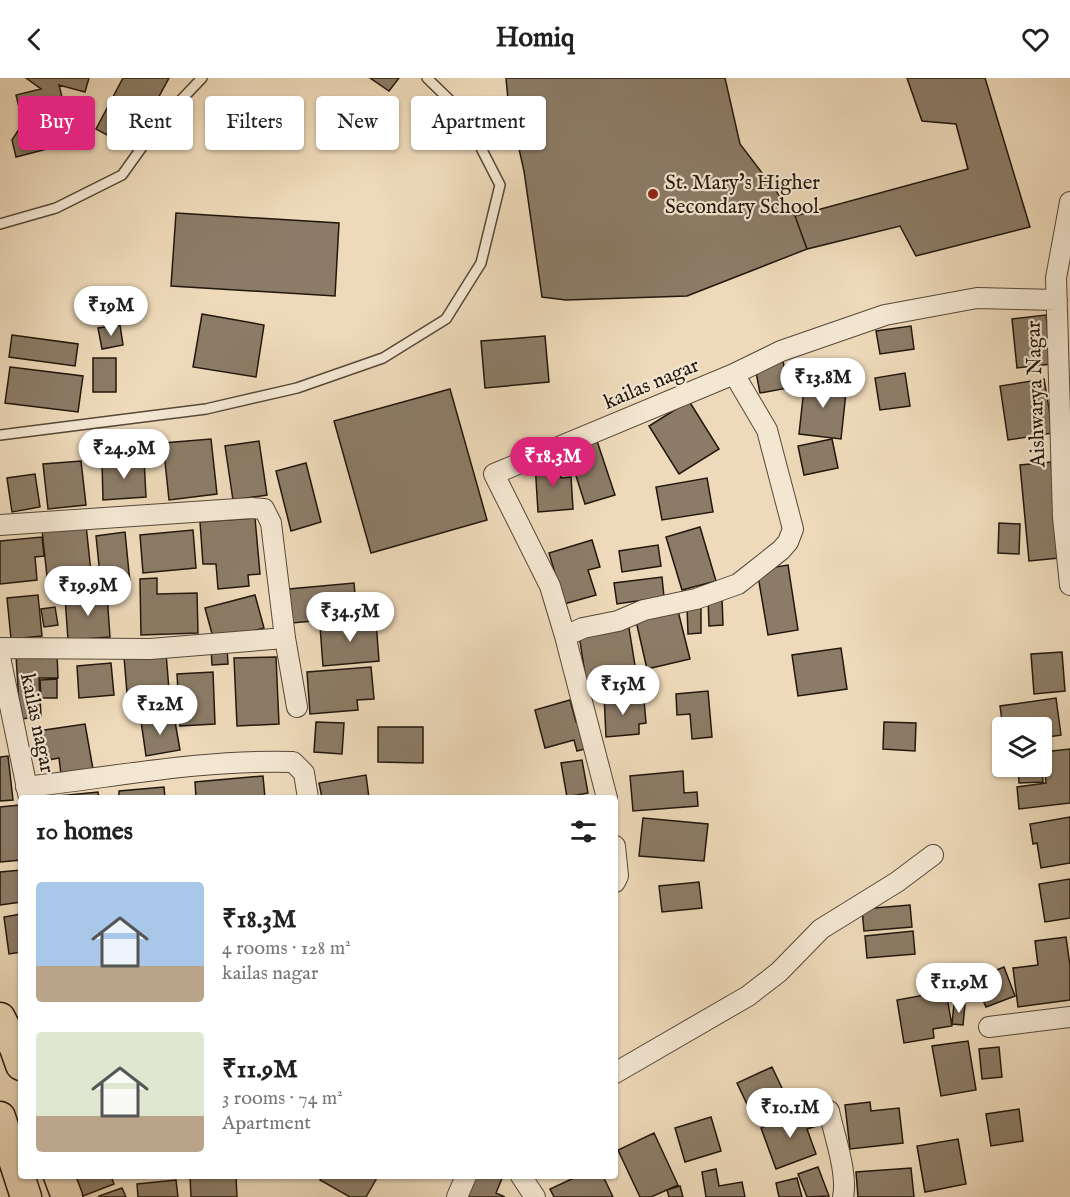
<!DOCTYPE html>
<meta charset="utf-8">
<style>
body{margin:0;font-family:"IM FELL English",serif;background:#f6f6f6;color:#222;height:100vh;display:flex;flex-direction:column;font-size:22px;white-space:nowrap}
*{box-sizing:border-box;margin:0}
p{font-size:20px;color:#767676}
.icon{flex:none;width:33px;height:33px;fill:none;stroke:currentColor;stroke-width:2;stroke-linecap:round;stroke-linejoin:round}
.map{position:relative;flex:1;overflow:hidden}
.drawer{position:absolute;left:18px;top:717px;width:600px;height:384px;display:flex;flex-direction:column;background:#fff;border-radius:6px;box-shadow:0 2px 4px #0004}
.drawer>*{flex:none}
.hud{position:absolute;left:18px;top:18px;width:600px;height:54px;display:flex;gap:12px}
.controls{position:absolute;left:992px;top:639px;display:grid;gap:12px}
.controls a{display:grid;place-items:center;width:60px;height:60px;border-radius:6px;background:#fff;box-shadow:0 2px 4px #0004;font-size:30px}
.price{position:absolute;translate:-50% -51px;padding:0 14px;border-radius:21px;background:#fff;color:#222;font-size:20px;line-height:39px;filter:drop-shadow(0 2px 3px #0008)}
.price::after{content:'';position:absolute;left:50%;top:36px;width:18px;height:14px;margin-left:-9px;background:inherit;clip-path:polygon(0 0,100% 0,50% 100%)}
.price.active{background:#db2777;color:#fff}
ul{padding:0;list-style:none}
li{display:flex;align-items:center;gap:18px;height:150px;padding:0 18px}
li span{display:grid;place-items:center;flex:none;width:168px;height:120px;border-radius:6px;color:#555}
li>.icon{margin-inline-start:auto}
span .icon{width:72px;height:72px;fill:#fffc;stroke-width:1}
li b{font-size:26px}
h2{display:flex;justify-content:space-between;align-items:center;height:72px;padding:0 18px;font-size:26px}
.chip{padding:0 21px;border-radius:6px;background:#fff;box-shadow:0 2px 4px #0004;font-size:21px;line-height:54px}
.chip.active{background:#db2777;color:#fff}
header{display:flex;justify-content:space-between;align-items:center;height:78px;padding:0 18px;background:#fff;font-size:27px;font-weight:700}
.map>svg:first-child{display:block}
.building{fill:#8c7c67;stroke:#22170d;stroke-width:1.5}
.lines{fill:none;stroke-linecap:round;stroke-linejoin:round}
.service-casing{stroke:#554838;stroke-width:12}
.minor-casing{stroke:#554838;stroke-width:22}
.primary-casing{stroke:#22170d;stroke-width:33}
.service{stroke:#f4e7d2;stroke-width:9}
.minor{stroke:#f4e7d2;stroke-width:20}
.primary{stroke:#eedaba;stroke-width:30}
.poi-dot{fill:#8f2418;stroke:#f4e7d2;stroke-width:2}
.labels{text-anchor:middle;stroke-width:4.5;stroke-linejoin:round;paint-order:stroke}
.poi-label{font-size:21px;fill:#22170d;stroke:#f4e7d2;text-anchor:start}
.street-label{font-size:21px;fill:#22170d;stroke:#f4e7d2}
</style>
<header><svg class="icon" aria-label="back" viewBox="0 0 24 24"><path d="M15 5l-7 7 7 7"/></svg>Homiq<svg class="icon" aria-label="heart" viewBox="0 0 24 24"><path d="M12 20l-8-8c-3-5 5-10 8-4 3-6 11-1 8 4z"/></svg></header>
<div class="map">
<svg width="1070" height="1119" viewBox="0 0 1070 1119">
<rect width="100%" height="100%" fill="#eedaba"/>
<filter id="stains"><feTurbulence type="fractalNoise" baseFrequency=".00333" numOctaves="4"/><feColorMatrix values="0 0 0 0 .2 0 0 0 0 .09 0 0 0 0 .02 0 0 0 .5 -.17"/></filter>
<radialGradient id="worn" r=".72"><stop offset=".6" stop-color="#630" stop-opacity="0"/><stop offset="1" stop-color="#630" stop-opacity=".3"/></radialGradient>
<path class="building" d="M26 0H89L85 14 59 7 66 35 62 41 55 69 16 79 12 62 23 45 16 17 41 11Z
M123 0H169L131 70 96 51Z
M370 0H399L389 13Z
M506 0H725L740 66 795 138 807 171 687 218 566 222 542 219 524 93 508 22Z
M907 0H985L1030 149 916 178 900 148 807 171 795 138 968 91 956 46 922 43Z
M176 135 339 145 335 218 171 208Z
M202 236 264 247 256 299 193 289Z
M1046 237 1051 286 1017 290 1012 241Z
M120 247 123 267 102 271 98 250Z
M911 248 914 271 880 276 876 253Z
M12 257 78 266 75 288 9 279Z
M545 258 549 304 485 310 481 263Z
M93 280H116V314H93Z
M783 283 788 310 760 315 755 289Z
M10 289 83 298 78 334 5 325Z
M905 295 910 328 880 332 875 300Z
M805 301 847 305 841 361 799 356Z
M1044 301 1053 355 1008 362 1000 308Z
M450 311 487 442 371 475 334 343Z
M689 323 719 371 679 396 649 348Z
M211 361 217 416 169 422 163 365Z
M832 361 838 390 804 397 798 368Z
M259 363 267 417 233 422 225 368Z
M597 363 615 417 585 426 568 373Z
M144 381 146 419 103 422 102 384Z
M81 383 86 427 48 431 43 386Z
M560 383 561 400 571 399 573 431 538 434 535 385Z
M1051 384 1059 480 1029 483 1020 387Z
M306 385 321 444 291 453 276 393Z
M35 396 40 429 12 434 7 400Z
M707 400 713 434 662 442 656 409Z
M255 440 260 496 248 497 249 508 218 511 216 486H203L200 444Z
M999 445 1020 446 1019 476 998 475Z
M86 447 93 513 49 517 42 452Z
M700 449 716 503 682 512 666 459Z
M193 452 196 490 143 495 140 457Z
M125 454 130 505 101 507 96 458Z
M42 459 44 478 35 479 37 502 0 506V463Z
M592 462 600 489 588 492 596 517 564 526 549 475Z
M658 467 661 488 622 494 619 473Z
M788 487 798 552 768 557 757 492Z
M662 499 664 519 617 526 614 505Z
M157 500V516L197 515 198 555 141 557 140 501Z
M354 505 357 539 292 545 289 511Z
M107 516 110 559 68 562 65 519Z
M38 517 42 558 11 561 7 520Z
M255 517 264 550 214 563 205 530Z
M708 520H722L723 547 709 548Z
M701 528V555L688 556 687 529Z
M55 529 58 547 44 549 41 531Z
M678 533 690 581 647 591 636 543Z
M376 543 379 583 323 588 320 548Z
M629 550 636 594 586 602 579 557Z
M227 569 228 586 212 587 211 570Z
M841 570 847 611 798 618 792 577Z
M1062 574 1065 613 1034 616 1031 576Z
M166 575 170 624 128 627 124 579Z
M57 576 58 600H39L41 639 20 641 16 578Z
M276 579 279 646 237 648 234 580Z
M111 585 114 617 79 620 77 588Z
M371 589 374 621 357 622 358 632 310 636 307 594Z
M213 594 215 646 180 648 177 596Z
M57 601V620H41L40 602Z
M708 613 712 659 692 661 690 636 677 637 676 616Z
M616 615 617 625 644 622 646 645 639 646V656L606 659 604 616Z
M1056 620 1061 657 1041 660V650H1003L1000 628Z
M570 622 576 644 585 642 592 669 577 673 574 662 545 670 535 632Z
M174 638 180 672 146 678 141 643Z
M316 644 344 645 342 676 314 674Z
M884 644 916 645 915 673 883 671Z
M85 646 93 691 61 696 59 680 43 683 38 653Z
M378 649H423V685L378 684Z
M1070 671V725L1019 731 1017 709 1046 705 1043 674Z
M8 678 13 722 0 723V679Z
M1041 681 1043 704 1019 705 1018 688H1041Z
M582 682 588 715 567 719 561 685Z
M683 693 684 715 697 714 698 728 633 733 630 698Z
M366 697 369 720H322L319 705Z
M263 698 265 720H196L195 704Z
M164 709 165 720H119V713Z
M98 714 99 720H48V719Z
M19 727 21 782 0 784V729Z
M1070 739V785L1041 790 1037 765 1033 766 1030 746Z
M643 740 708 746 704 783 639 778Z
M21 792V824L0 827V794Z
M1070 801V840L1045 844 1039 806Z
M699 804 702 830 662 834 659 808Z
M910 827 912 849 864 853 862 831Z
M21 836V874L9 876 4 839Z
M913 853 915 876 867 880 865 858Z
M1066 859 1070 888V922L1018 929 1013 890 1038 887 1035 863Z
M1004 889 1015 918 986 929 974 901Z
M946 913 952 948 933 951 934 960 904 965 897 922Z
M954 926H965L963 947 952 946Z
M968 963 976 1012 941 1018 932 968Z
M999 969 1002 999 982 1001 979 971Z
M772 989 790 1027 755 1043 737 1005Z
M870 1024 871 1033 899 1030 903 1065 850 1071 845 1027Z
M811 1031 817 1048 807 1051 816 1076 776 1091 761 1050Z
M1019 1031 1023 1063 991 1068 986 1036Z
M711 1039 721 1073 685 1084 675 1050Z
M654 1055 678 1107 651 1119H640L618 1072Z
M958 1061 966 1106 925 1114 917 1068Z
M818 1089 829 1118 807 1119 798 1096Z
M911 1090 914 1119H858L856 1094Z
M716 1091 719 1108 742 1104 745 1119H706L702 1094Z
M75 1098H111L114 1106 83 1118Z
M190 1098H236L237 1119H191Z
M323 1098H378L366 1119H350L320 1102Z
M475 1098H503L496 1115 505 1119H465Z
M578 1098H603L613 1119H554L550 1111Z
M797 1100 802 1119H779L776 1105Z
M176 1102 178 1119H138L137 1106Z
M680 1108 683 1119H669L667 1112Z
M122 1110 126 1119H99V1118Z"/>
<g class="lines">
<defs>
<path id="service" d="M0 146 56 130 122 97 160 44 202 0
M0 357 206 331 297 310 383 280 446 241 481 185 500 107 463 35 427 0"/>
<path id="minor" d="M1070 124 1056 200 1063 439 1070 507
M0 447 252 430 264 431 271 445 285 560 297 629
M565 558 583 550 618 543 644 532 696 521 738 506 781 472 788 464 793 451 767 352 734 296
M0 570 150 571 285 560
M0 579 29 720
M26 709C115 699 203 681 293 684L304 695 308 720
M607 720 565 558 550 508 494 396 734 296 781 273 885 237 977 220 1057 222
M615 768 618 798 615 804
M989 949 1070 939
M615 995 748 918 779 894 821 851 897 804 933 777
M829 1033C834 1057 848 1095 843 1119
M521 1098 535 1119
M457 1119 466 1098"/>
<path id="primary" d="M0 940 15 970 21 987
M0 1039 26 1119
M59 1098 67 1119"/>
</defs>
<use href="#service" class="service-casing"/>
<use href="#minor" class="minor-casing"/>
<use href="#primary" class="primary-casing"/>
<use href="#service" class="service"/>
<use href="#minor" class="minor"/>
<use href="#primary" class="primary"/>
</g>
<circle class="poi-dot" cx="653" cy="116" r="6"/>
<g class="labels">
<g class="poi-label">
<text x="665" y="111">St. Mary's Higher<tspan x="665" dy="24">Secondary School</tspan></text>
</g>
<g class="street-label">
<text transform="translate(651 305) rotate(-23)" y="7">kailas nagar</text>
<text transform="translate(1035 316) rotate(-92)" y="7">Aishwarya Nagar</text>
<text transform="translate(38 645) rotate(78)" y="7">kailas nagar</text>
</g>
</g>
<rect width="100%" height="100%" filter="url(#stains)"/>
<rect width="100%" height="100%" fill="url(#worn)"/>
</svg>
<div class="controls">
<a><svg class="icon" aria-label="layers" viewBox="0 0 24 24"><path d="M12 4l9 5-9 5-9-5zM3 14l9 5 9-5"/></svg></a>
</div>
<b class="price" style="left:111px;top:259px">₹19M</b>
<b class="price" style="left:823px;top:331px">₹13.8M</b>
<b class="price" style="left:124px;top:402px">₹24.9M</b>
<b class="price active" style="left:553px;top:410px">₹18.3M</b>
<b class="price" style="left:88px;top:539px">₹19.9M</b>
<b class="price" style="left:350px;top:565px">₹34.5M</b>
<b class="price" style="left:623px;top:638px">₹15M</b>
<b class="price" style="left:160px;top:658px">₹12M</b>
<b class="price" style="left:959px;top:936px">₹11.9M</b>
<b class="price" style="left:790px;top:1061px">₹10.1M</b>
<div class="hud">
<a class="chip active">Buy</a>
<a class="chip">Rent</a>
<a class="chip">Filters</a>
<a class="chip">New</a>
<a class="chip">Apartment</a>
</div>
<section class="drawer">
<h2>10 homes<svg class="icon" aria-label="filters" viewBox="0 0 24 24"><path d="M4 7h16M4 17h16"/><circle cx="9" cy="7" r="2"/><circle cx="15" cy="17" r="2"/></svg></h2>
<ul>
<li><span style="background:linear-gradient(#a9c7e8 70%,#b9a48a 0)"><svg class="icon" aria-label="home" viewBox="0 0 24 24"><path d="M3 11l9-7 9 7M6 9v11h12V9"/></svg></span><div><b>₹18.3M</b><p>4 rooms · 128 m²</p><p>kailas nagar</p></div></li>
<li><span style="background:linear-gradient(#dfe7d0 70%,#b9a48a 0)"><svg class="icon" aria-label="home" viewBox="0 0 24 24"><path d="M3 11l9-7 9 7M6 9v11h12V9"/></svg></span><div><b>₹11.9M</b><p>3 rooms · 74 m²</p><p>Apartment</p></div></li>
</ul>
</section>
</div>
